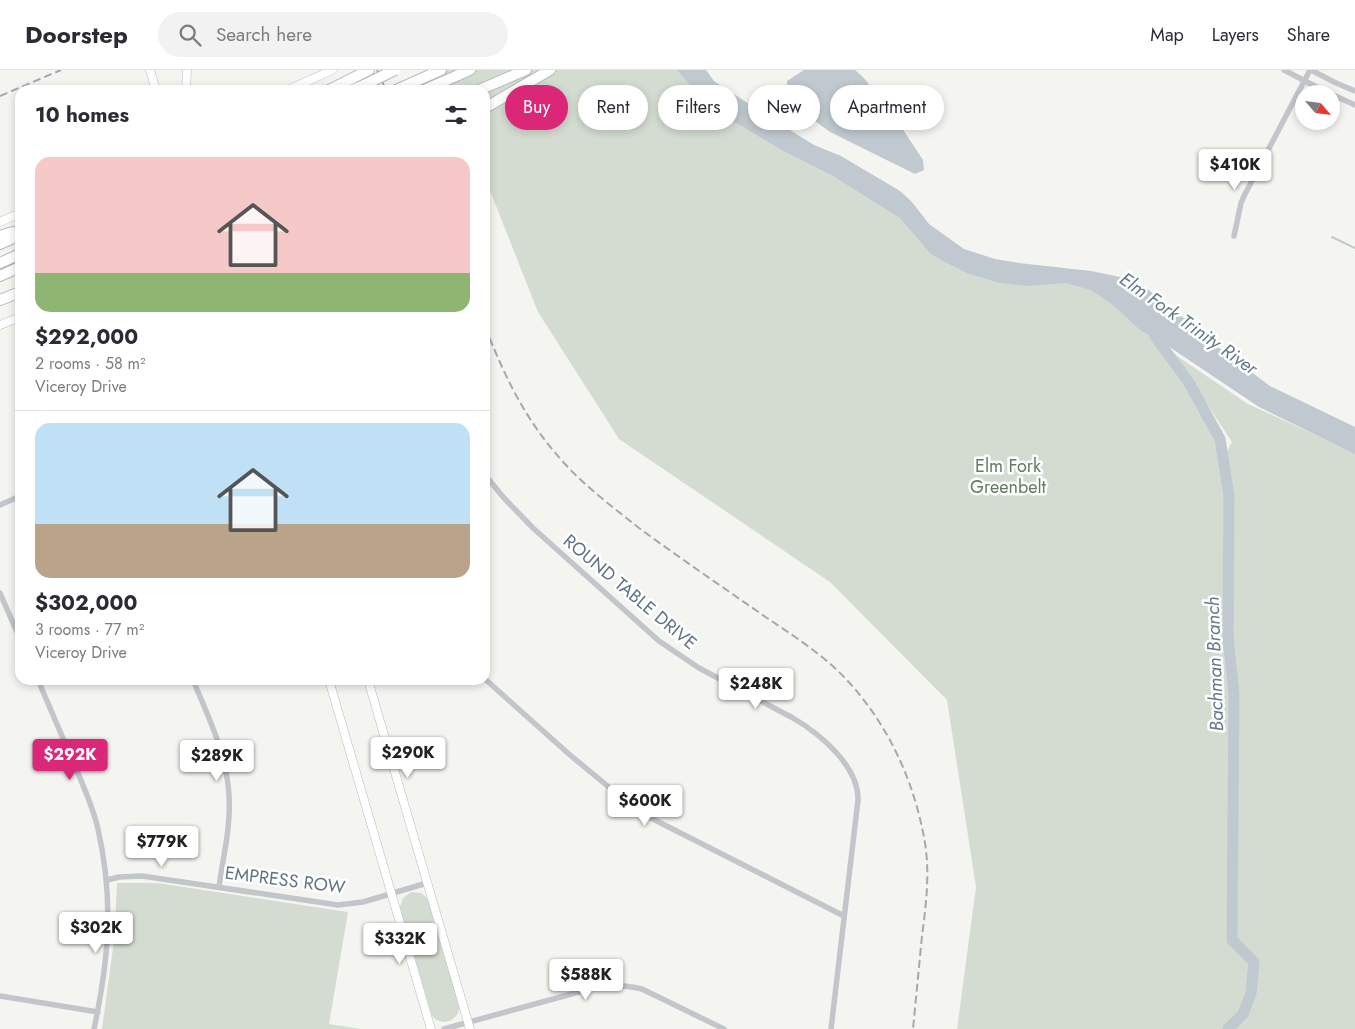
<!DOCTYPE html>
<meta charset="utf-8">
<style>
body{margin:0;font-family:Jost,sans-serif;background:#f2f2f3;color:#2b2b33;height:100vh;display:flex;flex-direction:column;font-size:19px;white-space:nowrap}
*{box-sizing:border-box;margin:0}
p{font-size:16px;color:#7c7c81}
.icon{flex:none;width:28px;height:28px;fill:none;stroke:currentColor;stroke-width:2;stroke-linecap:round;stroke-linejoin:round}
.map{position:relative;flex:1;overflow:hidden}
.panel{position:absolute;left:15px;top:15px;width:475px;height:600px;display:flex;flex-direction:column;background:#fff;border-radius:15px;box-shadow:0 2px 8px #0003}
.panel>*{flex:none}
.top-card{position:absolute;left:505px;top:15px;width:475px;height:45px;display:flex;gap:10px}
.needle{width:32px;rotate:118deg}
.fabs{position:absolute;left:1295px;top:15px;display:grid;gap:10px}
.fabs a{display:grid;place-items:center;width:45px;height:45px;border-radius:50%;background:#fff;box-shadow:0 2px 8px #0003;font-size:25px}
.price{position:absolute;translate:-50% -42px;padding:0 11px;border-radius:5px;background:#fff;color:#222;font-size:16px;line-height:32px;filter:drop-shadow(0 1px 2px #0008)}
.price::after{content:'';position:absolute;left:50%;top:30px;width:15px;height:11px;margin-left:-8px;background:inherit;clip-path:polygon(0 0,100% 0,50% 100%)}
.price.active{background:#db2777;color:#fff}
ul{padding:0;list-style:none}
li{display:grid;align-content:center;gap:10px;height:265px;padding:0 20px}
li+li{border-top:1px solid #e1e1e2}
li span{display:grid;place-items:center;height:155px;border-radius:15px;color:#555}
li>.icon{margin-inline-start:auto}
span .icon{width:90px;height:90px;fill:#fffc;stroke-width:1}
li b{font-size:21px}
h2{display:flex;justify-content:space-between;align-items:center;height:60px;padding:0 20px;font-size:21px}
.pill{padding:0 18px;border-radius:22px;background:#fff;box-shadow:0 2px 8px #0003;font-size:18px;line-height:45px}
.pill.active{background:#db2777;color:#fff}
header{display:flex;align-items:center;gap:30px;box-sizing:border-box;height:70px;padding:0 25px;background:#fff;border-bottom:1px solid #e1e1e2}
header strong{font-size:24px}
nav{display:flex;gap:28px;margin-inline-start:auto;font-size:18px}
.search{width:350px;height:45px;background:#f2f2f3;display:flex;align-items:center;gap:12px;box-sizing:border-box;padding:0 18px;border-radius:28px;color:#7c7c81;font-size:19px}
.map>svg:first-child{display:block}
.green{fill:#d4dcd1}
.water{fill:#bfc9cf}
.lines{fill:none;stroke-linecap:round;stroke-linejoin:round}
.stream{stroke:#bfc9cf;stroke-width:2}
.river{stroke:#bfc9cf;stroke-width:11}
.secondary-casing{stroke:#b6bbc0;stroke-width:9}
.highway-casing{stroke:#b6b9bd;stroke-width:12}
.street{stroke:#c2c5c9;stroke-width:5.5}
.secondary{stroke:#fff;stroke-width:8}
.highway{stroke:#fff;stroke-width:10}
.rail{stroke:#a4a9b0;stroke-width:2;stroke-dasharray:8 4;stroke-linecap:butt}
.highway-bridge-casing{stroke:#b6b9bd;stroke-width:12;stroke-linecap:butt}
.highway-bridge{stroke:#fff;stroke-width:10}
.labels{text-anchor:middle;stroke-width:5;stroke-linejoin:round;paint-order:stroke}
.park-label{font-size:18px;fill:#647a61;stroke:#fff}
.street-label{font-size:18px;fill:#617284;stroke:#fff}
.water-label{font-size:19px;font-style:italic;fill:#627a88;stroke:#fff}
</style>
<header>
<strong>Doorstep</strong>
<div class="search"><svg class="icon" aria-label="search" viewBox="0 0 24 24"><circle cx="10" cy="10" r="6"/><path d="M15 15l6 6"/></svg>Search here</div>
<nav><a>Map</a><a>Layers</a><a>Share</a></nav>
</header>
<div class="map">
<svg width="1355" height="959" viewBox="0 0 1355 959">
<rect width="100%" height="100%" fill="#f4f5f0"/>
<path class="green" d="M442 0H694L891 134 942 181 1108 215 1139 236 1156 268 1188 311 1220 369 1223 389 1232 372 1174 284 1248 334 1355 383V959H957L976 817 947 630 830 512 619 369 538 242 485 108V20H450Z
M117 813H157L348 842 329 954 361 959H102L114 871Z
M411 822 421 823 428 829 460 937C457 952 442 957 432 946L400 837 403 828Z"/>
<path class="water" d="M677 0H706L714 11 769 47 814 75 841 86 900 121 912 132 929 154 964 179 995 189 1019 193 1091 201 1130 209 1146 218 1170 236 1207 269 1270 316 1355 357V384L1259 337 1156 268 1140 260 1113 235 1091 220 1066 213 1027 216 1000 213 967 203 945 192 931 184 900 148 833 106 780 79 723 45 703 30Z
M804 0H855L863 7 894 46 923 90 924 100 915 104 830 62 788 31 787 11Z"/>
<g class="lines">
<path class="stream" d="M1332 167 1355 178"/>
<path class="river" d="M1150 256 1156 268 1188 311 1220 369 1229 426 1228 566 1234 625 1232 870 1254 892 1251 923 1243 944 1228 959"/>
<defs>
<path id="secondary" d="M150 0 156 20
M186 20 187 0
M288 20 332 0
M0 152 20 143
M0 255 20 247
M329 610 431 959
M368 610 470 959"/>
<path id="highway" d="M329 20 369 0
M352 20 364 15
M396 20 441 0
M424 20 470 0
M479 20 526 0
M485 38 550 0
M0 166 9 163 20 161
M0 174 20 165
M0 193 20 184
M0 206 20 197
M0 230 20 222"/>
</defs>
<use href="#secondary" class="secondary-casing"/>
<use href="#highway" class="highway-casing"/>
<path class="street" d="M1284 0 1330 24
M1311 0 1336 13 1355 21
M1331 24 1355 35
M1234 166 1241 133 1244 126 1310 0
M485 405 504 428 533 458 659 571 699 598 793 648C820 664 859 696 858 730L831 959
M0 435 20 426
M0 523 20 569
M485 609 570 685 639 742 844 846
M38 610C50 638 62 666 74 694 83 715 93 737 98 759 114 830 109 888 94 959
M193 610C209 648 227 685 229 726 231 757 223 787 219 817
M107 810 119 807 142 806 338 835 363 832 427 813
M0 926 98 942
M444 959 597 917C613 914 626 915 642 919L724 959"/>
<use href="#secondary" class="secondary"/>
<use href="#highway" class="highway"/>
<path class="rail" d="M377 0 386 20
M0 26 61 0
M485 257C507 311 525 350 565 394 587 418 614 438 639 458 681 489 724 518 767 548 791 564 817 581 838 601 885 647 914 708 925 773 930 804 926 835 922 866 919 897 916 928 913 959"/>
<defs>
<path id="highway-bridge" d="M364 15 395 0"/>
</defs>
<use href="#highway-bridge" class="highway-bridge-casing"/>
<use href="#highway-bridge" class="highway-bridge"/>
</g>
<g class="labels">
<g class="park-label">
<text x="1008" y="402">Elm Fork<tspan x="1008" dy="21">Greenbelt</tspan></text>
</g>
<g class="street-label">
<text transform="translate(630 522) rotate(40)" y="6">ROUND TABLE DRIVE</text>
<text transform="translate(285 810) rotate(7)" y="6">EMPRESS ROW</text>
</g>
<g class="water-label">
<text transform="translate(1189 253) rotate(35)" y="7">Elm Fork Trinity River</text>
<text transform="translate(1214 594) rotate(-92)" y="7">Bachman Branch</text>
</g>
</g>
</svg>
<div class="fabs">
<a><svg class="needle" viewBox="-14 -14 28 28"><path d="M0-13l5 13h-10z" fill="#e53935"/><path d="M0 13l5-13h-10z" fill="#7c7c81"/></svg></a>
</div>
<b class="price" style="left:1235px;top:121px">$410K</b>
<b class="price" style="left:756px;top:640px">$248K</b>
<b class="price" style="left:408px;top:709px">$290K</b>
<b class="price active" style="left:70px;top:711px">$292K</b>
<b class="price" style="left:217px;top:712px">$289K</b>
<b class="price" style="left:645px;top:757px">$600K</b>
<b class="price" style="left:162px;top:798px">$779K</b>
<b class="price" style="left:96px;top:884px">$302K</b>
<b class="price" style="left:400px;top:895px">$332K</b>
<b class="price" style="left:586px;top:931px">$588K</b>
<div class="top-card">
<a class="pill active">Buy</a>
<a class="pill">Rent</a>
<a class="pill">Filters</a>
<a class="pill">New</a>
<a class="pill">Apartment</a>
</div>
<section class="panel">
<h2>10 homes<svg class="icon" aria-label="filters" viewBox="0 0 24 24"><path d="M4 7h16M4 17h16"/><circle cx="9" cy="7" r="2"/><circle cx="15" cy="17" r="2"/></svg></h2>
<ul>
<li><span style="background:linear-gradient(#f6c9c9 75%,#8fb573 0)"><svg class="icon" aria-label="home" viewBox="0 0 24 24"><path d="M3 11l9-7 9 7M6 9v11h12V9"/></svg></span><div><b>$292,000</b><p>2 rooms · 58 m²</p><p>Viceroy Drive</p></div></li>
<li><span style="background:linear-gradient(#bfe0f5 65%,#b9a48a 0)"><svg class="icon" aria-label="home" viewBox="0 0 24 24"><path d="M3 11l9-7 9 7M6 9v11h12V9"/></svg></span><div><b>$302,000</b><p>3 rooms · 77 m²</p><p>Viceroy Drive</p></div></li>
</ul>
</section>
</div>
